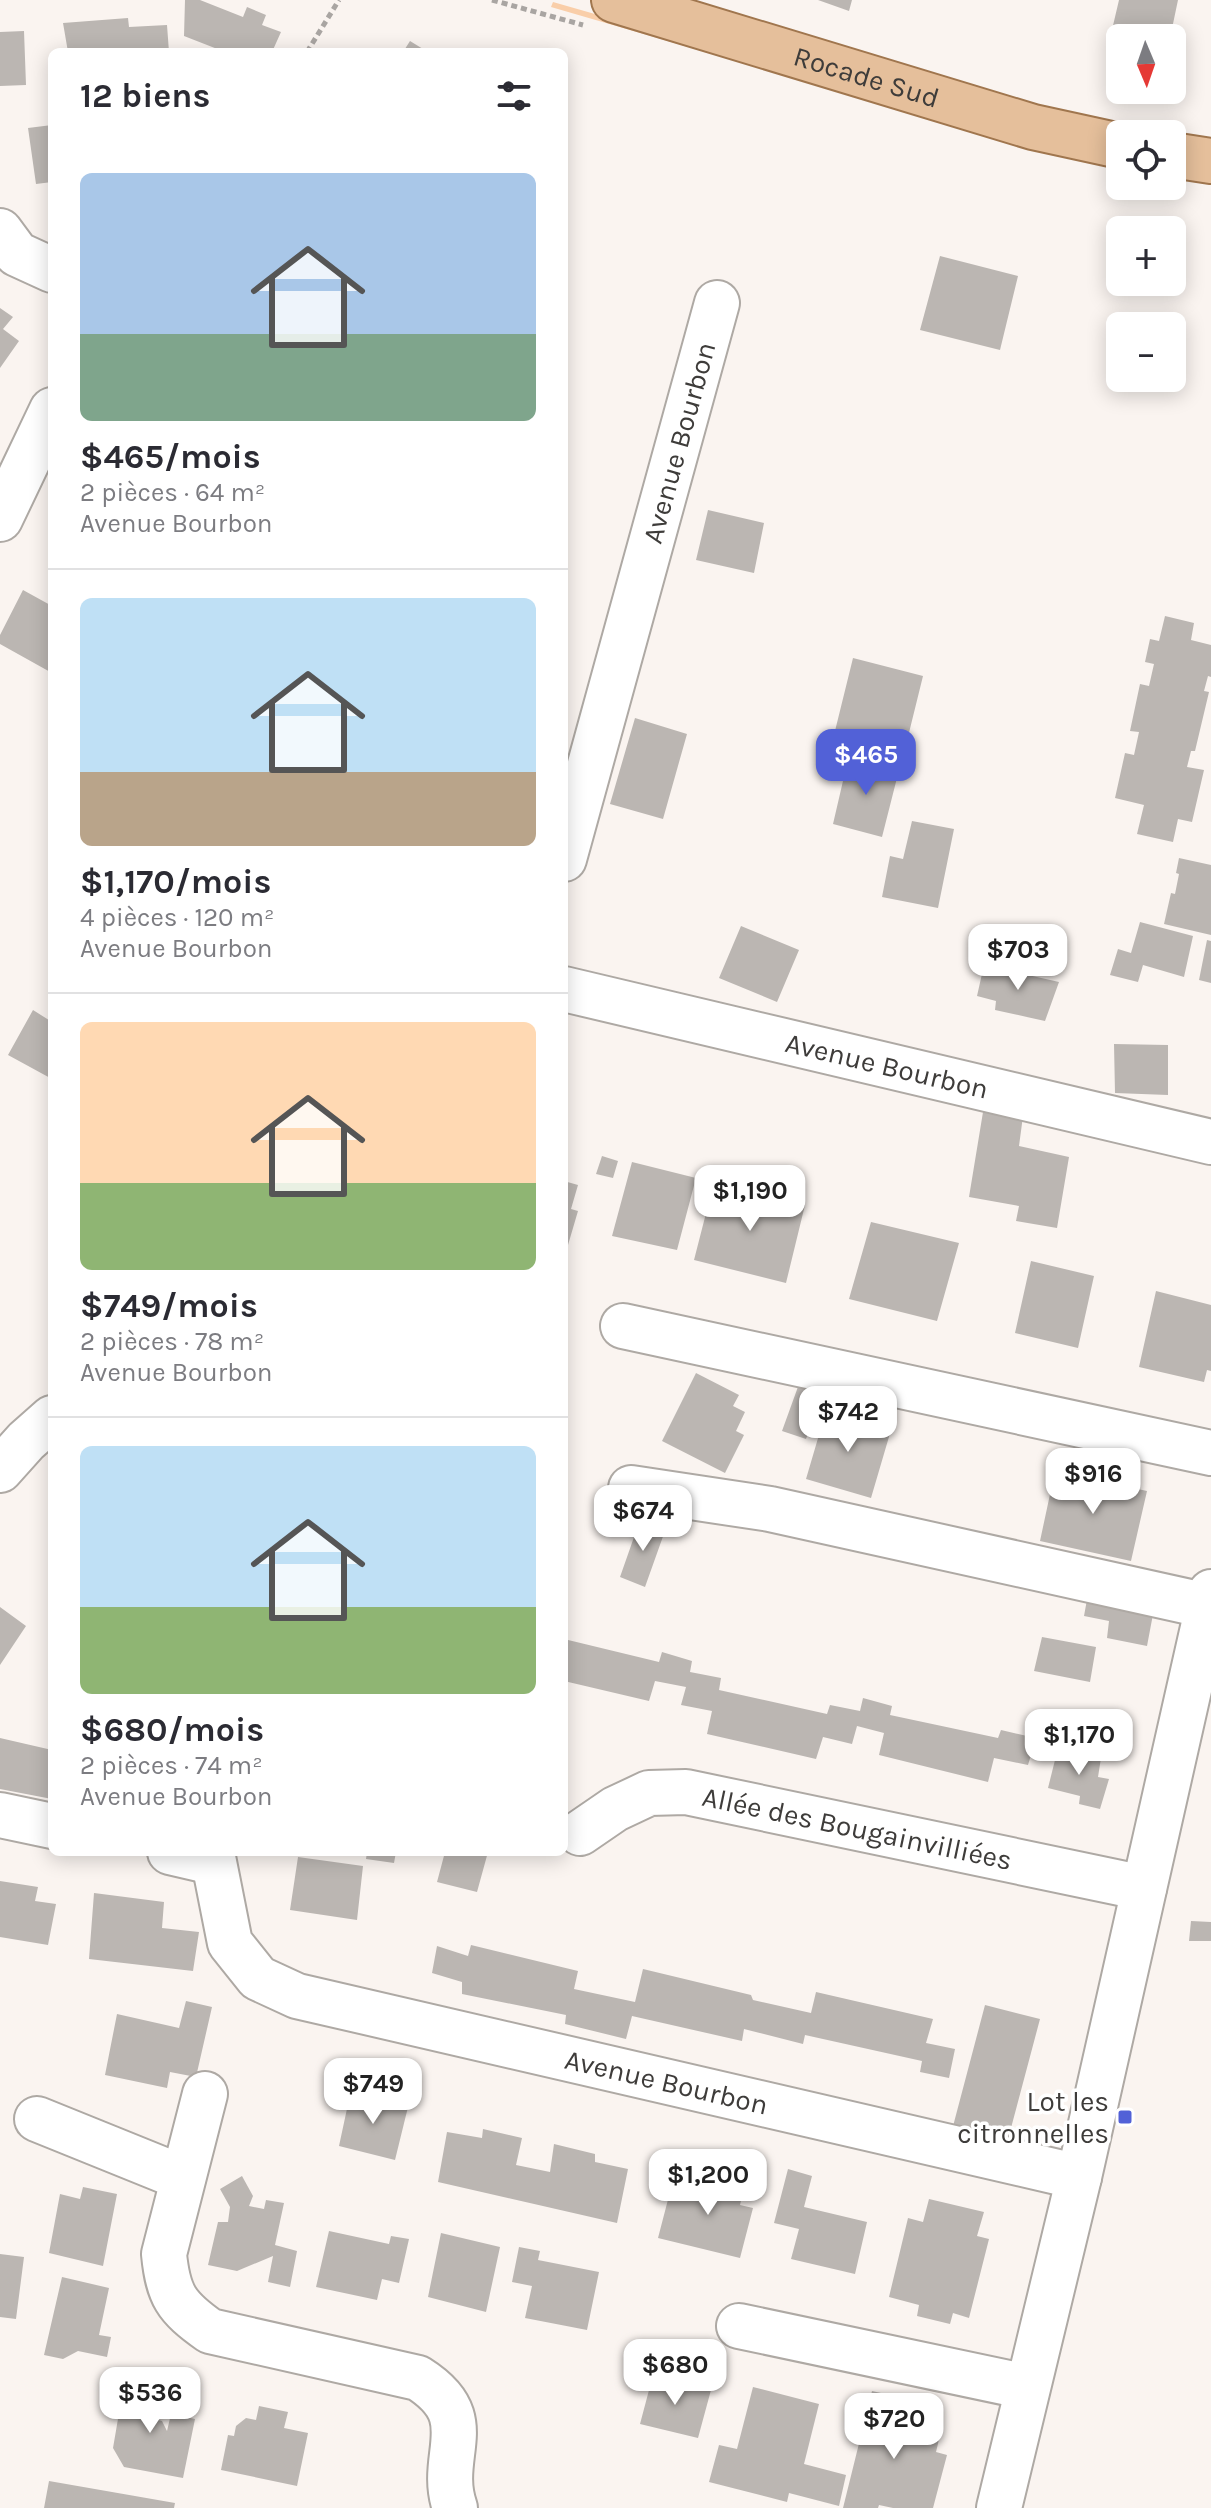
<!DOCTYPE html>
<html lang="fr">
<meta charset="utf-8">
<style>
body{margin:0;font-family:Karla,sans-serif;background:#f2f2f3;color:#2b2b33;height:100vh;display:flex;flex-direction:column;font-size:30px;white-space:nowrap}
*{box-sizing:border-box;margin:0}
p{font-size:26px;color:#7c7c81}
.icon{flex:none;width:44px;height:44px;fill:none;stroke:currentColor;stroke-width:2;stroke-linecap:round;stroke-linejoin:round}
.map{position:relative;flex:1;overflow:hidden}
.side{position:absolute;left:48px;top:48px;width:520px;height:1808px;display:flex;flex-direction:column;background:#fff;border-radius:12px;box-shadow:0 4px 20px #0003}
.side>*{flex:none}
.needle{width:52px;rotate:178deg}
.buttons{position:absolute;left:1106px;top:24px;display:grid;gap:16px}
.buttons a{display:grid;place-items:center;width:80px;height:80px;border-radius:12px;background:#fff;box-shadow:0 4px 20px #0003;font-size:40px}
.price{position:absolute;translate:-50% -68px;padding:0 18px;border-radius:16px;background:#fff;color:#222;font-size:26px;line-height:52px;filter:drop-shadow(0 2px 4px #0008)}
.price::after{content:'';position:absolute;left:50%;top:48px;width:24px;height:18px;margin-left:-12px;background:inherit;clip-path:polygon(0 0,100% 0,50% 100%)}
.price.current{background:#5261d7;color:#fff}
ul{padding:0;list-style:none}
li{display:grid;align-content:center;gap:16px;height:424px;padding:0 32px}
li+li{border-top:2px solid #e1e1e2}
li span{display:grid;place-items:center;height:248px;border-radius:12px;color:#555}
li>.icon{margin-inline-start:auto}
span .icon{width:144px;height:144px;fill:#fffc;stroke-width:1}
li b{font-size:34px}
h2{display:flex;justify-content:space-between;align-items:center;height:96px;padding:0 32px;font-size:34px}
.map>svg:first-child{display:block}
.green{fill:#f9cea9}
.building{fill:#bbb6b2}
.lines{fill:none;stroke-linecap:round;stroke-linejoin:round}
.minor-casing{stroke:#aea9a4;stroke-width:48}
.major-casing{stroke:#a0764e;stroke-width:48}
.path{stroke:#a9a5a2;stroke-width:5;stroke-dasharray:6 4;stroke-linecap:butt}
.minor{stroke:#fff;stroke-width:44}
.major{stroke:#e5bf9b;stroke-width:44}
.poi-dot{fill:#5261d7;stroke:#fff;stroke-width:3}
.labels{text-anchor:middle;stroke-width:7;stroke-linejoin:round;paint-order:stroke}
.street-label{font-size:28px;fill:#3e3c3a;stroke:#fff}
.poi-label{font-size:28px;fill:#3e3c3a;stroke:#fff;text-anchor:end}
</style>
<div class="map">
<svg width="1211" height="2508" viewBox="0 0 1211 2508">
<rect width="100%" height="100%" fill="#faf4f0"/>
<path class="green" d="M553 2 703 45 702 51 551 7Z
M848 48 1059 111 1131 127 1165 132V134H1136L846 54Z"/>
<path class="building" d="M185 0H200L243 17 247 7 266 15 262 25 281 32 272 52H225L184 36Z
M818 0H852L849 11Z
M1119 0H1178L1170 38H1128L1111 34Z
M128 18 129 27 167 25 169 52H68L63 23Z
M24 31 26 85 0 86V32Z
M410 41 423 49 427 52H403Z
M52 125V182L36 184 28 128Z
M940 256 1018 276 1000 350 920 330Z
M0 308 13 317 3 329 19 341 0 368Z
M708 510 764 523 754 573 696 560Z
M23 590 52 606V673L0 644V635Z
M1165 616 1194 623 1191 640 1211 645V677L1208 676 1204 691 1209 692 1195 751H1191L1187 767 1204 770 1192 822 1178 819 1173 842 1137 834 1144 805 1115 798 1125 753 1134 755 1139 732 1130 731 1140 684 1149 686 1154 664 1145 662 1150 639 1159 641Z
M853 658 923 676 904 753 834 735Z
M635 718 687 734 663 819 610 804Z
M855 757 899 770 882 837 833 824 846 768 852 769Z
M912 821 954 829 938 908 882 897 890 856 903 859Z
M1179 858 1211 865V935L1164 924 1171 893 1175 894 1179 874 1176 873Z
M1140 922 1193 936 1184 977 1143 965 1138 982 1110 975 1118 949 1131 953Z
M741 926 799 950 777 1002 719 978Z
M1207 940 1211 941V983L1199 980Z
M984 965 1059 982 1045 1021 995 1010 996 1001 977 996Z
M33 1010 52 1022V1079L8 1055Z
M1114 1044 1168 1045V1095L1115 1093Z
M984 1106 1023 1116 1019 1146 1069 1157 1057 1228 1016 1221 1019 1206 969 1197Z
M602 1156 618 1161 613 1178 596 1174Z
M632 1162 696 1178 677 1250 612 1236Z
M564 1181 578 1185 571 1209 578 1211 568 1245 564 1244Z
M714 1182 805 1205 786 1283 694 1260Z
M871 1222 959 1243 937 1321 849 1299Z
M1031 1261 1094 1276 1078 1348 1015 1333Z
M1156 1291 1211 1305V1371L1207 1370 1204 1382 1139 1367Z
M696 1373 739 1395 733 1406 745 1412 736 1431 744 1435 725 1473 662 1441Z
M799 1384 824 1389 806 1439 782 1431Z
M826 1411 891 1430 871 1498 806 1479Z
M1055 1471 1147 1491 1131 1561 1040 1541Z
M640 1520 666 1528 645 1587 620 1577Z
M1088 1594 1154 1609 1147 1646 1107 1638 1109 1621 1084 1616Z
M0 1607 26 1626 0 1665Z
M1042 1637 1096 1647 1090 1682 1034 1671Z
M564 1639 659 1662 662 1652 692 1661 690 1672 721 1678 719 1690 827 1714 830 1705 860 1711 863 1698 892 1706 890 1715 998 1738 1001 1730 1036 1738 1028 1765 994 1758 988 1782 879 1755 884 1733 857 1726 852 1744 823 1737 816 1759 707 1734 712 1711 681 1705 686 1687 655 1681 649 1701 564 1681Z
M0 1738 52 1750V1799L0 1789Z
M1058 1748 1101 1758 1098 1777 1109 1779 1100 1809 1079 1804 1080 1796 1048 1788Z
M367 1852H396L394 1863 366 1859Z
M445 1852H488L477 1892 437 1882Z
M298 1857 363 1866 357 1920 290 1910Z
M0 1881 38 1887 35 1901 56 1904 48 1945 0 1937Z
M94 1893 164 1902 162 1928 199 1932 193 1971 89 1959Z
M1191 1921 1211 1922V1941H1189Z
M471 1945 578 1971 574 1989 635 2002 643 1969 751 1995 753 2000 811 2013 816 1992 933 2019 926 2043 955 2049 949 2078 920 2072 922 2061 805 2035 803 2044 744 2029 742 2041 632 2016 626 2039 565 2024 566 2015 462 1994V1982L432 1973 437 1946 468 1956Z
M186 2001 212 2007 196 2077 170 2072 167 2088 105 2075 117 2014 179 2028Z
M985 2005 1040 2019 1007 2143 952 2130Z
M351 2090 408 2107 395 2160 339 2146Z
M483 2129 522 2138 516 2165 550 2172 554 2144 595 2154V2162L628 2169 617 2223 438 2182 447 2132 482 2138Z
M788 2169 812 2176 804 2207 867 2222 855 2274 791 2259 799 2229 774 2223Z
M702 2173 745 2183 740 2205 753 2208 740 2258 658 2238 671 2188 697 2194Z
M242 2176 253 2196 249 2206 264 2209 266 2200 284 2203 275 2245 297 2251 290 2287 268 2282 273 2256 237 2271 208 2265 218 2222H228L230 2207 220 2189Z
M83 2187 117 2194 103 2266 49 2253 60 2194 80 2199Z
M929 2199 984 2212 977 2236 989 2239 969 2318 953 2313 950 2324 917 2316 919 2305 889 2297 908 2218 923 2222Z
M329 2231 389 2244 391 2236 409 2239 399 2283 382 2279 377 2300 316 2287Z
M441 2233 500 2247 486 2312 428 2297Z
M519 2247 540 2251 538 2260 599 2272 587 2330 525 2318 532 2286 512 2282Z
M0 2254 24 2257 16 2319 0 2317Z
M62 2277 109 2288 99 2335 111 2337 107 2357 78 2351 63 2359 44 2355Z
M653 2375 711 2390 698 2438 640 2424Z
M125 2378 144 2382 142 2394 152 2396 158 2402 157 2408 149 2415 151 2418 162 2421 167 2431 171 2414 195 2419 183 2478 124 2467 113 2448Z
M753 2387 819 2404 804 2464 846 2475 839 2506 789 2493 787 2502 709 2482 719 2445 737 2449Z
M872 2391 899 2397 893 2419 941 2431 936 2452 947 2455 933 2508H893L879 2505 878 2508H843Z
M259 2406 288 2412 284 2428 308 2433 297 2486 221 2470 228 2435 234 2436 236 2426 246 2418 256 2420Z
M49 2481 175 2503 174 2508H44Z"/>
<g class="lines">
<defs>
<g id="minor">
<path d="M0 231 17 254 52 270"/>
<path d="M0 519 52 410"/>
<path id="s1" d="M564 859 717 303"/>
<path id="s2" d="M564 989 1211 1142"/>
<path d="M623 1326 1211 1453"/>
<path d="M0 1470 26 1441 52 1418"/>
<path d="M631 1488 770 1509 1208 1606"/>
<path d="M0 1815 52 1826"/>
<path id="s3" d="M580 1833 615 1809 649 1793 686 1792 1144 1888"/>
<path d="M170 1852 213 1862"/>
<path id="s4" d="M212 1852 230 1943 258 1978 297 1996 1079 2177"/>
<path d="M205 2094 164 2254C168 2295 176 2307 210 2331L418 2378C483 2419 436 2454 455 2508"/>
<path d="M37 2119 183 2178"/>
<path d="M739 2326 1027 2387"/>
<path d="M999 2508 1079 2177 1211 1592"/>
</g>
<g id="major">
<path id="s5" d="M614 0 1033 127 1120 146"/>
<path d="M1172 155 1211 161"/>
</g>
</defs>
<use href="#minor" class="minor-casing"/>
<use href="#major" class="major-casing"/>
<path class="path" d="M492 0 583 25
M307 52 339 0"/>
<use href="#minor" class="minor"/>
<use href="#major" class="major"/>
</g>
<rect class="poi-dot" x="1117" y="2109" width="16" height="16" rx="4"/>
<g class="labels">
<g class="street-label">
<text dy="10" stroke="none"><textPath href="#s5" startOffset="264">Rocade Sud</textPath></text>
<text dy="10" stroke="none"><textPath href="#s1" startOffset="432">Avenue Bourbon</textPath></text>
<text dy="10" stroke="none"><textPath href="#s2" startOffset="332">Avenue Bourbon</textPath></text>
<text dy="10" stroke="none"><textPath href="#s3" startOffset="292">Allée des Bougainvilliées</textPath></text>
<text dy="10" stroke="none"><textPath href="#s4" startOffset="560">Avenue Bourbon</textPath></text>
</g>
<g class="poi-label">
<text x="1109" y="2111">Lot les<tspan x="1109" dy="32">citronnelles</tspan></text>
</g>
</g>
</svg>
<div class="buttons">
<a><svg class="needle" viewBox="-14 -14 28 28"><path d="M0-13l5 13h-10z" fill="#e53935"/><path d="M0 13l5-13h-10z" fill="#7c7c81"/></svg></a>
<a><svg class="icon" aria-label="locate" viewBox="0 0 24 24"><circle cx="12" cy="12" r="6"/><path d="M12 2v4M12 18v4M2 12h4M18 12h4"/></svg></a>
<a>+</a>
<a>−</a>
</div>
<b class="price current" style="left:866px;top:797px">$465</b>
<b class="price" style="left:1018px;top:992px">$703</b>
<b class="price" style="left:750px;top:1233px">$1,190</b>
<b class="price" style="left:848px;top:1454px">$742</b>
<b class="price" style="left:1093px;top:1516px">$916</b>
<b class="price" style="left:643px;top:1553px">$674</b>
<b class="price" style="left:1079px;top:1777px">$1,170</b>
<b class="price" style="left:373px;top:2126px">$749</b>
<b class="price" style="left:708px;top:2217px">$1,200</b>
<b class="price" style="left:675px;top:2407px">$680</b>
<b class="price" style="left:150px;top:2435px">$536</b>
<b class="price" style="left:894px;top:2461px">$720</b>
<section class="side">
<h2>12 biens<svg class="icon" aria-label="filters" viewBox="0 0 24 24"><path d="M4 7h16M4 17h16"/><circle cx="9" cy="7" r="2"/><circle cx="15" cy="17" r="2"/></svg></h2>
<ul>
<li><span style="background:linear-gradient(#a9c7e8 65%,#7fa58c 0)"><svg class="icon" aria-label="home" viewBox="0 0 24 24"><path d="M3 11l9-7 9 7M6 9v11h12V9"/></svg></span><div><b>$465/mois</b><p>2 pièces · 64 m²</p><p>Avenue Bourbon</p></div></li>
<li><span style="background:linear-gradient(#bfe0f5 70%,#b9a48a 0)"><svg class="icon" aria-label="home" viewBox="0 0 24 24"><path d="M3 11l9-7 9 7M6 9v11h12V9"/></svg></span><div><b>$1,170/mois</b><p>4 pièces · 120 m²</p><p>Avenue Bourbon</p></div></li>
<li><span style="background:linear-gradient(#ffd9b3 65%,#8fb573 0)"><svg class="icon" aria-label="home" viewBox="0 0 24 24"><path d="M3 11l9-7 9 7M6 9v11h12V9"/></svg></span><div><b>$749/mois</b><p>2 pièces · 78 m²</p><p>Avenue Bourbon</p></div></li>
<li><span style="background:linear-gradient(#bfe0f5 65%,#8fb573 0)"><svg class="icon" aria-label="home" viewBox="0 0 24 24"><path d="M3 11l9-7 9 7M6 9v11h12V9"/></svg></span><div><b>$680/mois</b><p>2 pièces · 74 m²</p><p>Avenue Bourbon</p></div></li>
</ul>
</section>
</div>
